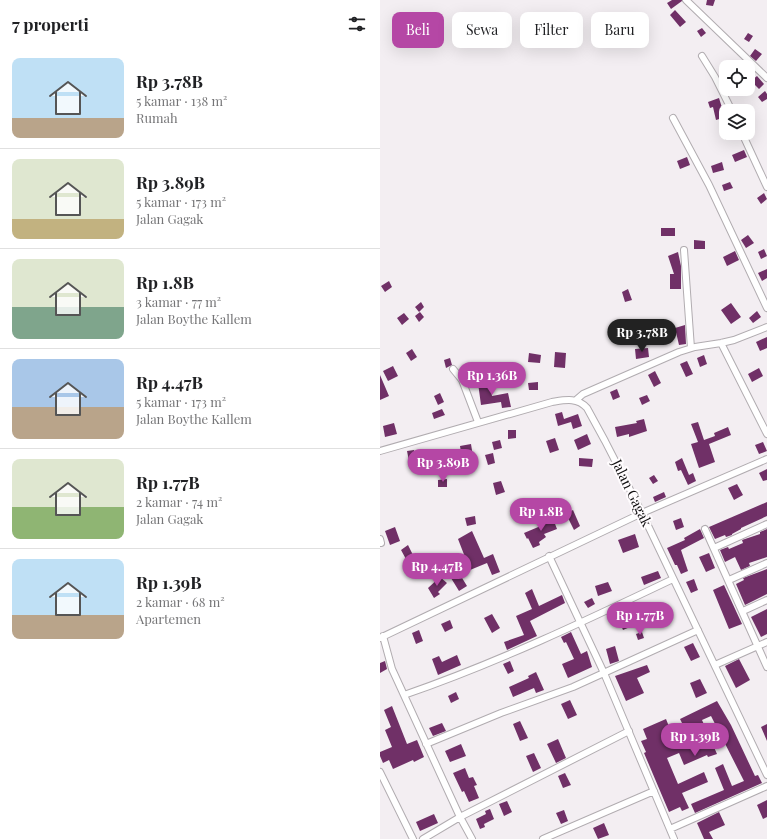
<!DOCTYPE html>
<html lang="id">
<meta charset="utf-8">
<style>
body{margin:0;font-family:"Playfair Display",serif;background:#f6f6f6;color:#202124;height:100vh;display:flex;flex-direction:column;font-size:15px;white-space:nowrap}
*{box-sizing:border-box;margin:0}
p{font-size:13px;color:#757577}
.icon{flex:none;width:22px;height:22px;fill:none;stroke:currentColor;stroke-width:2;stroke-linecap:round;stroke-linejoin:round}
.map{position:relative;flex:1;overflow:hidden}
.details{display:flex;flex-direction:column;background:#fff;width:380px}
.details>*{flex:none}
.hud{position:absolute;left:12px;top:12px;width:315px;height:36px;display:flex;gap:8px}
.tools{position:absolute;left:339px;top:60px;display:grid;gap:8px}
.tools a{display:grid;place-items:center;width:36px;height:36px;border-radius:8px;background:#fff;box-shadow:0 4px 16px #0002;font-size:20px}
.price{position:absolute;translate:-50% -34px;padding:0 9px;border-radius:14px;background:#b547a5;color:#fff;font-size:13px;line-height:26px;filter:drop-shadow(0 1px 2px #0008)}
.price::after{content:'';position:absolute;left:50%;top:24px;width:12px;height:9px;margin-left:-6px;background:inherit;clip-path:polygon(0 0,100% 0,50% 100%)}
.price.active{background:#222;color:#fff}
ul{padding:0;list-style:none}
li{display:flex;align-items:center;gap:12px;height:100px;padding:0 12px}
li+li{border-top:1px solid #e0e0e0}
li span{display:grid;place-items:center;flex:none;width:112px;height:80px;border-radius:8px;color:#555}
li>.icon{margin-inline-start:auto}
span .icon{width:48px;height:48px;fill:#fffc;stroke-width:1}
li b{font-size:17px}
h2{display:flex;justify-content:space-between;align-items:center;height:48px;padding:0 12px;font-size:17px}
.pill{padding:0 14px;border-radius:8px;background:#fff;box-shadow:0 4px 16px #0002;font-size:14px;line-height:36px}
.pill.active{background:#b547a5;color:#fff}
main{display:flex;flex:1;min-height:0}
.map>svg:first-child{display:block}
.building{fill:#703067}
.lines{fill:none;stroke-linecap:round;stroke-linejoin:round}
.street-casing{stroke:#b1acb0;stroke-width:8}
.street{stroke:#fff;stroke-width:6}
.labels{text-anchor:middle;stroke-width:4;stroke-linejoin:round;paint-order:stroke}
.street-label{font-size:14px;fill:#100f10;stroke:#fffcfe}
</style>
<main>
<section class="details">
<h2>7 properti<svg class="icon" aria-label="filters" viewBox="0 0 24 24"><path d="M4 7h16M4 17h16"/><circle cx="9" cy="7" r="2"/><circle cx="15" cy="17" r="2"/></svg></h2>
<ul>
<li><span style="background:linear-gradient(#bfe0f5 75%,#b9a48a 0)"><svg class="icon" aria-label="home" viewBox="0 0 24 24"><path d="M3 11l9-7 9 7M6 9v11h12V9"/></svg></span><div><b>Rp 3.78B</b><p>5 kamar · 138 m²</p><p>Rumah</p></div></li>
<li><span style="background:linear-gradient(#dfe7d0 75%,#c2b280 0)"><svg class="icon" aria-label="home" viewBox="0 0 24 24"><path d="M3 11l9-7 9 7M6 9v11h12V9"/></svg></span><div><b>Rp 3.89B</b><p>5 kamar · 173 m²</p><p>Jalan Gagak</p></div></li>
<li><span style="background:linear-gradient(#dfe7d0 60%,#7fa58c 0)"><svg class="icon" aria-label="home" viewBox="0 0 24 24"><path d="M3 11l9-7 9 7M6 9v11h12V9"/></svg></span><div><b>Rp 1.8B</b><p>3 kamar · 77 m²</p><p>Jalan Boythe Kallem</p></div></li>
<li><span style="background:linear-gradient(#a9c7e8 60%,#b9a48a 0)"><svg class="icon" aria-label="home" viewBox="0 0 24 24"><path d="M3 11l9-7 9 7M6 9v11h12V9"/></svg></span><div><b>Rp 4.47B</b><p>5 kamar · 173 m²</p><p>Jalan Boythe Kallem</p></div></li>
<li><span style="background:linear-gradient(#dfe7d0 60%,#8fb573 0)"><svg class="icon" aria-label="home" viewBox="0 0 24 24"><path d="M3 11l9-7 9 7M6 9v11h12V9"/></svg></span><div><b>Rp 1.77B</b><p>2 kamar · 74 m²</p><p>Jalan Gagak</p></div></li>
<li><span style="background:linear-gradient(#bfe0f5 70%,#b9a48a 0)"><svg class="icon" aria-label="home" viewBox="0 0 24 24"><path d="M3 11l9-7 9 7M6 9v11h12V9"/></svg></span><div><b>Rp 1.39B</b><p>2 kamar · 68 m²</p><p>Apartemen</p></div></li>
</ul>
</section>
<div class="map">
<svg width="387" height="839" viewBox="0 0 387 839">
<rect width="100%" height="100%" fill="#f3eef2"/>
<path class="building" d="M292 0H302V1L291 9 287 3Z
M327 0H335L333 6 326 5Z
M295 10 306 22 300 27 290 15Z
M322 28 326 33 321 37 317 31Z
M368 33 373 36 369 42 364 39Z
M375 49 382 54 376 61 370 56Z
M377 76 384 84 379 89 371 81Z
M385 91 387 94V99L382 102 378 97Z
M339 98 343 111H346V117L336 120 333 107 330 108 328 102Z
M346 125V140L340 128Z
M364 150 367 157 355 162 352 155Z
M307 157 310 165 300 169 297 161Z
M342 162 344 170 333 173 331 166Z
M350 182 353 188 344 191 342 185Z
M384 193 387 199 381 204 377 198Z
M281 228H295V236H281Z
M368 235 374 243 366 248 361 240Z
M314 240 325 241V249H314Z
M384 249 387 256 381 259 378 252Z
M355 251 359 260 347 266 343 257Z
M298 252 301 266V289H290V274H294L288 256Z
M387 269V278L382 281 378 273Z
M9 281 12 287 5 292 1 286Z
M248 289 252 300 245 302 242 292Z
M41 302 44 307 39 312 35 307Z
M351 303 361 317 351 324 341 310Z
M377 311 381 317 373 323 369 318Z
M40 312 44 317 39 322 35 316Z
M24 313 29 319 22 325 17 318Z
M305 325 306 344 299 345 295 328Z
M387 337V348L380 351 376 342Z
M268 348 269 357 256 359 255 349Z
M32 349 37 357 31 361 26 353Z
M175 352 186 353 185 368 174 367Z
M149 353 161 355 160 363 148 362Z
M324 355 327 364 320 367 317 358Z
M70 358 72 365 66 368 64 360Z
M307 361 313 374 306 377 300 364Z
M13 366 18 376 8 381 3 371Z
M379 368 383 376 372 382 368 374Z
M275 371 281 383 274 387 268 375Z
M0 375 9 396 0 400Z
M110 381 112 396 128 393 131 407 122 408 121 402 101 405 98 383Z
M158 382V390H149L148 383Z
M237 389 240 397 233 400 230 392Z
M60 393 64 402 58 405 54 396Z
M267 395 270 401 262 405 259 398Z
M62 409 65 415 54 419 52 413Z
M182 412 184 419 198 414 202 426 193 429 191 422 178 426 175 414Z
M264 419 267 431 249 437V434L237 437 235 427 257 423 256 421Z
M318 422 324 440 335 436 334 433 348 427 351 435 329 444 335 462 319 468 311 444 318 442 311 424Z
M14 423 17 434 5 437 3 426Z
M128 430H136V438L128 439Z
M207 434 211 444 198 450 194 440Z
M175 438 179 450 170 453 166 441Z
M120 440 122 448 114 450 112 442Z
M383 442 387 451 379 454 375 445Z
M91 444 94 463 83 465 80 446Z
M62 449H71L72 462H64Z
M34 450 37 465 30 466 27 451Z
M113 453 115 463 108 465 105 455Z
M199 458 213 459 212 467 199 466Z
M302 458 309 475 313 473 316 481 308 485 301 470 298 471 295 462Z
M387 469V480L383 481 379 473Z
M274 475 278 481 273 484 269 478Z
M67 479V487H58V480Z
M121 481 125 492 116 495 113 483Z
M357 484 363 495 354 500 348 488Z
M284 492 286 497 275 502 273 497Z
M387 502V516L361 528V529L352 534V535L346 537 345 535 335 539 329 527Z
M193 510 200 526 194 530 186 514Z
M95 516 96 524 87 526 85 518Z
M172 516 177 529 164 534 166 537 159 542 160 545 153 548 148 538 147 539 144 533 163 525 161 521Z
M301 518 304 527 296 530 293 521Z
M15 527 20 541 10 545 5 531Z
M320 529 324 538 301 550 308 571 301 574 297 565H295L287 548 305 540 304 538Z
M387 529V557L369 563 370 566 361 570 355 557 345 562 340 550 348 547 349 549 363 543 362 540 380 534V532Z
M92 531 104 558 113 554 120 572 112 575 107 563 90 570 78 539Z
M255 534 259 547 243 553 238 540Z
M28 545 34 557 27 561 21 550Z
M329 553 335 568 326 572 319 557Z
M387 569V594L365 605 356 584 364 580 363 578Z
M278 571 281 578 264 585 261 577Z
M79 573 87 586 79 591 71 578Z
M60 577 67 583 58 592 60 594 54 598 48 588Z
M314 579 318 590 311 593 306 582Z
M228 582 232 591 218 596 215 586Z
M344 585 362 624 349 629 333 590Z
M152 589 159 606 182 595 185 603 150 621 157 636 127 650 124 642 144 635 136 616 152 609 145 593Z
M212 598 215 604 208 608 204 602Z
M387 609V634L381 637 371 617Z
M244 612 250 627 243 630 237 615Z
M112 614 120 628 112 633 104 618Z
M70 620 73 628 65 632 61 624Z
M39 630 43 641 36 644 32 633Z
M191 632 201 654 207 651 212 667 188 678 182 664 194 659 186 642 184 643 181 637Z
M262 632 264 638 258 640 256 634Z
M313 643 320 657 311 661 304 647Z
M235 646 239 661 230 664 226 649Z
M77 655 81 665 58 675 52 659 59 656 62 662Z
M359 659 370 680 356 688 345 666Z
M5 661 7 669 0 673V663Z
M130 661 134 671 128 674 123 664Z
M267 665 270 672 257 678 264 693 246 701 235 676Z
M156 672 164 690 156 693 154 688 133 697 129 687 149 678 148 676Z
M320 679 327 693 316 698 310 683Z
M76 692 79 699 71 703 68 696Z
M190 700 197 715 188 719 181 704Z
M337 701 351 725 375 776 378 775 382 783 315 813 311 804 344 790 335 768 343 764 352 786 364 781 331 716 322 720 337 754 328 757 327 755 304 765 299 753 287 758 298 784 324 772 328 782 302 793 309 808 302 811 300 807 289 812 264 753 266 752 261 741 267 739 263 729 286 719 290 729 302 723 300 719Z
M12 706 27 744 37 740 44 757 34 762 33 760 13 769 9 760 3 763 0 756V752L12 747 5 730 11 727 4 710Z
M140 721 148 738 140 741 133 724Z
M62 723 66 731 53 736 49 728Z
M387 724V741L381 727Z
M178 739 186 758 176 763 167 744Z
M81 744 86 756 70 762 65 751Z
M154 753 161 768 153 772 146 756Z
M85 768 89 778 93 777 97 785 94 786 99 798 89 802 84 791 82 792 73 773Z
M185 773 191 785 183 788 178 776Z
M387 800V817L383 819 377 805Z
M127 801 132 812 124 816 119 804Z
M110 809 114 819 104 824 105 827 100 829 96 819 106 814 105 811Z
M184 810 188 821 181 824 176 813Z
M339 812 345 825 329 832 333 839H324L317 823Z
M54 814 58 823 40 831 36 822Z
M224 823 229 835 218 839 213 828Z"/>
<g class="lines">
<defs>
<path id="street" d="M306 0 387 78
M322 56 335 77 352 111
M293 118 329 185 387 308
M362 133 387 187
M304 250 311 348
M341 343 387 434
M73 369 82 380 98 422
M196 400 203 394 299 352 315 347 341 343 354 340 387 327
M0 451 172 402C185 400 197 397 207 408L225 441 262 513 387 775
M325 529 387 667
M0 539 1 543
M334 548 387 524
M169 556 224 673 294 839
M349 580 387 563
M363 611 387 600
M3 636 12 669 80 817 92 839
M0 638 262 513 387 459
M335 665 387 642
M24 695C117 663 205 621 293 579
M46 744 121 713 193 687 318 630
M0 772 33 839
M290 829 387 786
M43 839 80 817 249 731
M163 839 274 791"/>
</defs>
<use href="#street" class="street-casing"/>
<use href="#street" class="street"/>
</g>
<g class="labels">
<g class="street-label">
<text transform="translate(252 493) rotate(64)" y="5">Jalan Gagak</text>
</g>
</g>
</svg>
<div class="tools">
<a><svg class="icon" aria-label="locate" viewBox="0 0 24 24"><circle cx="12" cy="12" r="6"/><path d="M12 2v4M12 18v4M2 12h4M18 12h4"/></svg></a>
<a><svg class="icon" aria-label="layers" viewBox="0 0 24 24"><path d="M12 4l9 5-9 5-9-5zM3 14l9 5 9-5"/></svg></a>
</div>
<b class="price active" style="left:262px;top:353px">Rp 3.78B</b>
<b class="price" style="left:112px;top:396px">Rp 1.36B</b>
<b class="price" style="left:63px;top:483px">Rp 3.89B</b>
<b class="price" style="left:161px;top:532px">Rp 1.8B</b>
<b class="price" style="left:57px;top:587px">Rp 4.47B</b>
<b class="price" style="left:260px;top:636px">Rp 1.77B</b>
<b class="price" style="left:315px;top:757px">Rp 1.39B</b>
<div class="hud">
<a class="pill active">Beli</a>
<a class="pill">Sewa</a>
<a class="pill">Filter</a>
<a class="pill">Baru</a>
</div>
</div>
</main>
